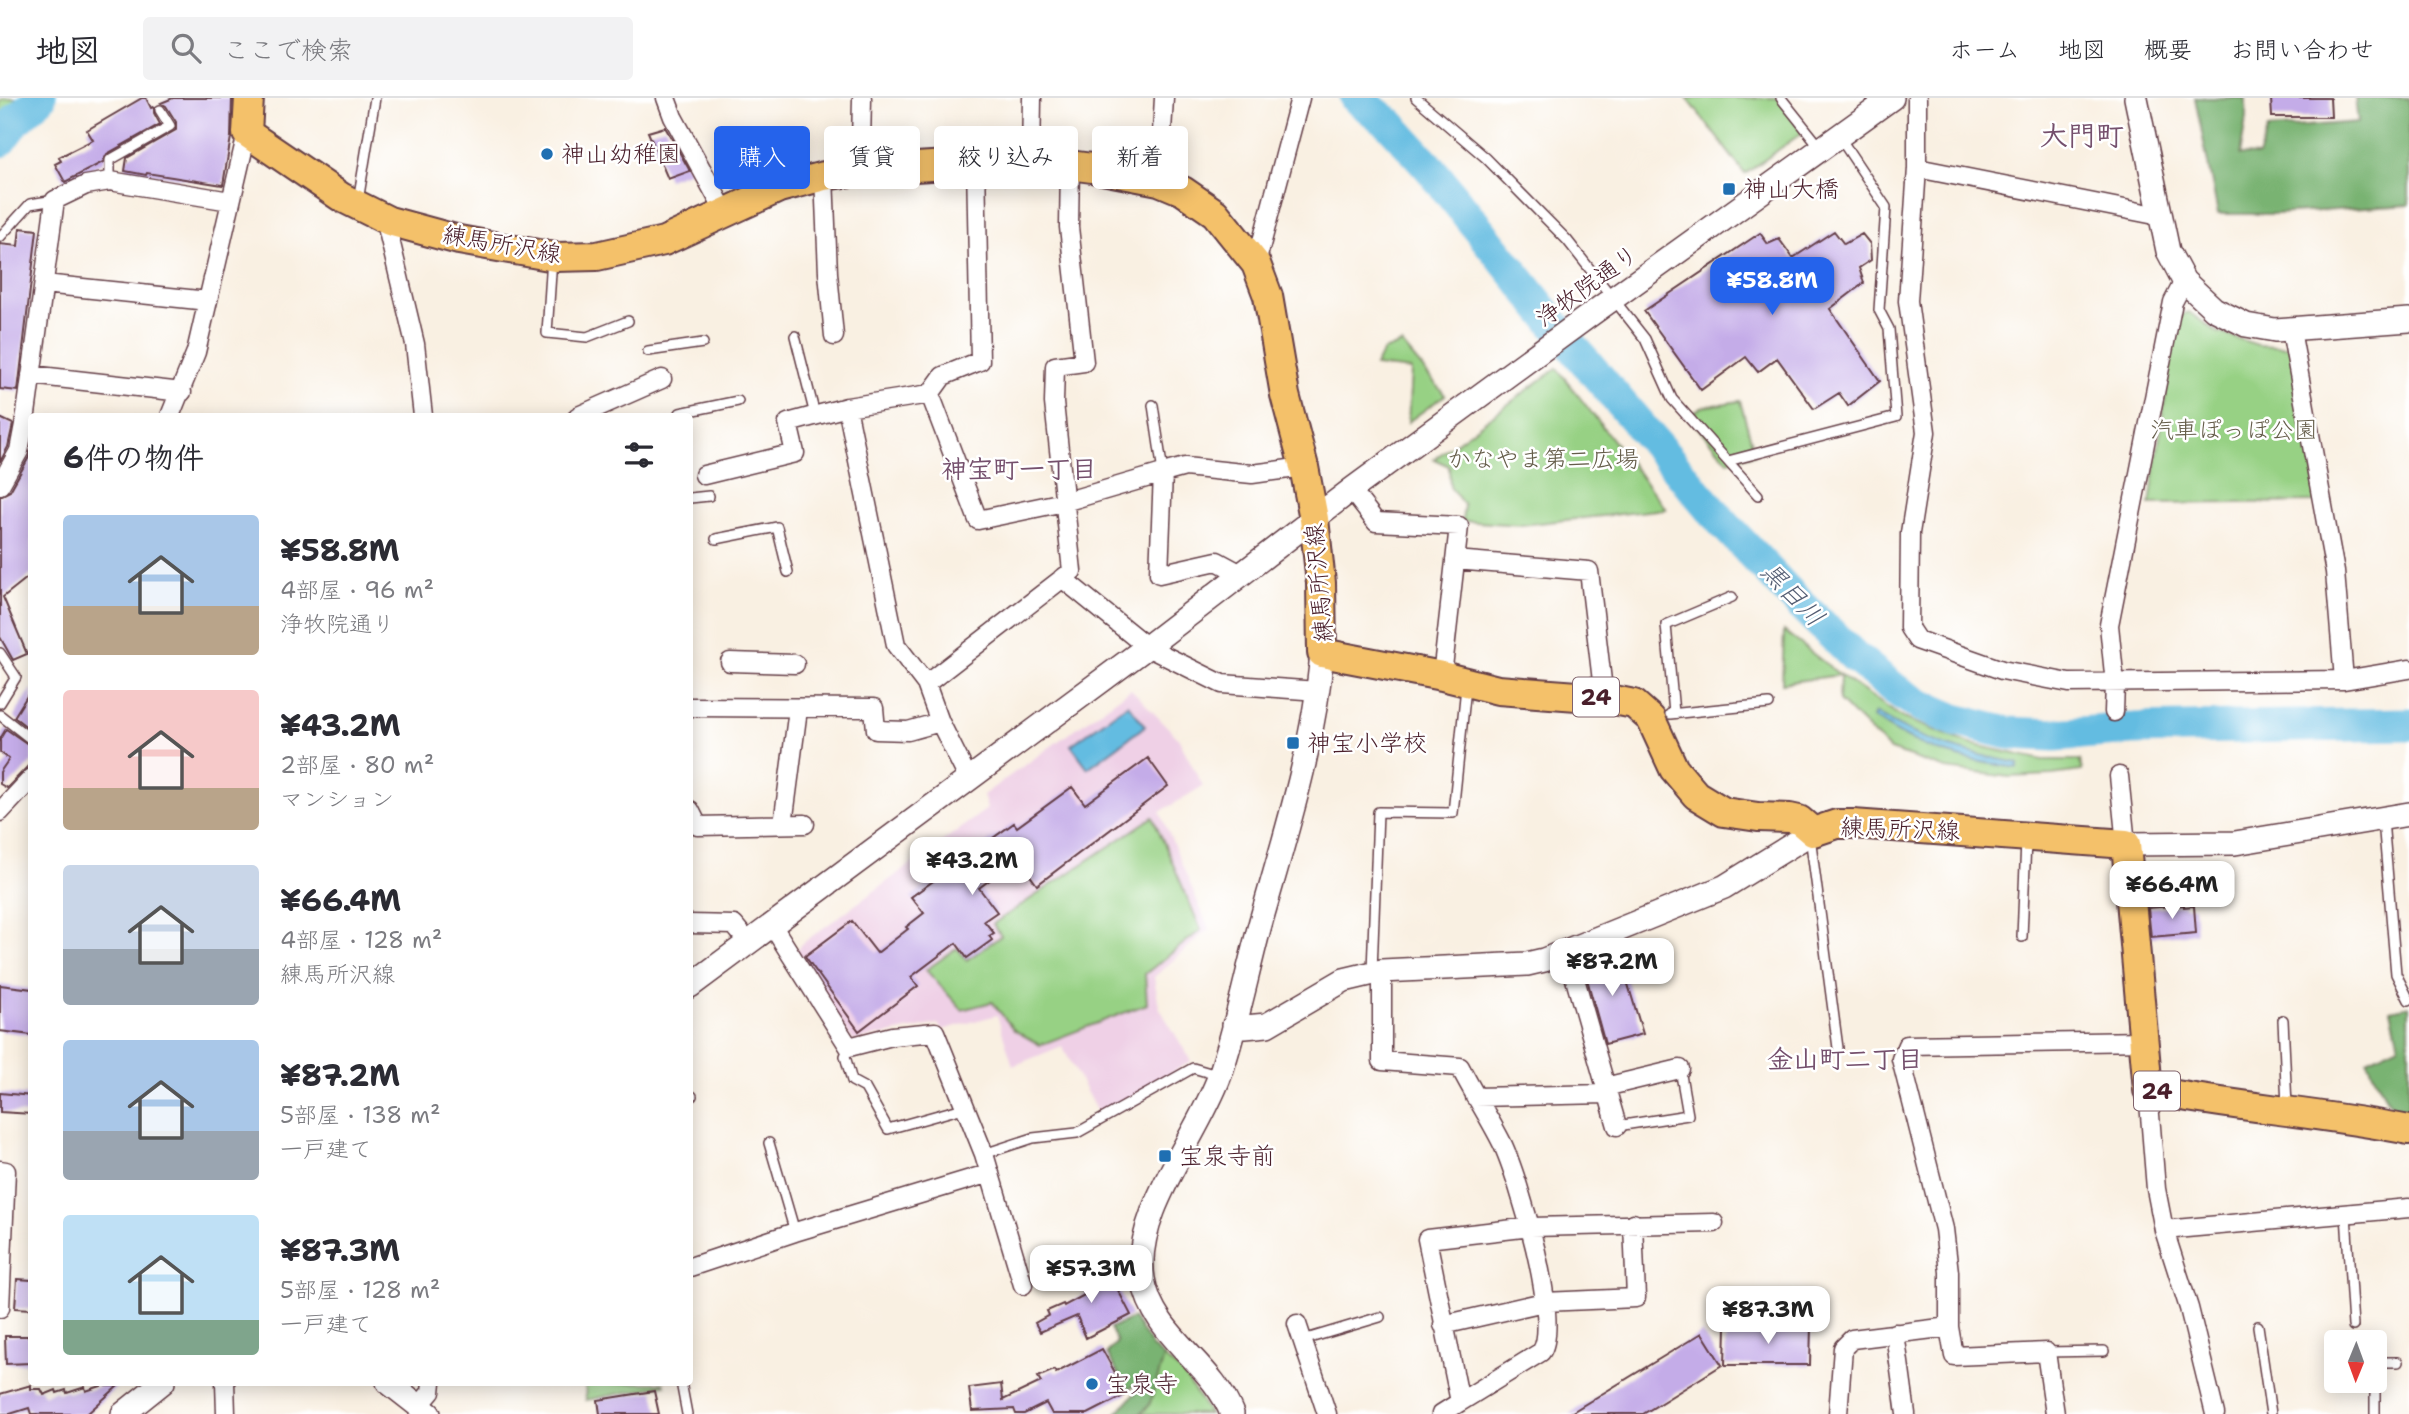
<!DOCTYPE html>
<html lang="ja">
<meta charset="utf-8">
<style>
body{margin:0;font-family:"Shantell Sans","Klee One",sans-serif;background:#f2f2f3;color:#2b2b33;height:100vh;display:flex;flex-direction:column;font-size:26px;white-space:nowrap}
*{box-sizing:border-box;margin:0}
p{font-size:23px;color:#7c7c81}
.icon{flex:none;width:38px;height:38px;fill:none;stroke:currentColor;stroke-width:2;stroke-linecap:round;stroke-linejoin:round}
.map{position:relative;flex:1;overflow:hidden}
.drawer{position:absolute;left:28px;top:315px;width:665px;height:973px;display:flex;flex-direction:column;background:#fff;border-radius:7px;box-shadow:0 4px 18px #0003}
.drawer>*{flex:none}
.hud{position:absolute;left:714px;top:28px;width:665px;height:63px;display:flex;gap:14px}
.needle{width:46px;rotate:181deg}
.controls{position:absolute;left:2324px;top:1232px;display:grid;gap:14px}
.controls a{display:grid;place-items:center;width:63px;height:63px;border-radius:7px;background:#fff;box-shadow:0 4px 18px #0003;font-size:35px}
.price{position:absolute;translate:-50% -60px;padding:0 16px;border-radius:14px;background:#fff;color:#222;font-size:23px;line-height:46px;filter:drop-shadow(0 2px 4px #0008)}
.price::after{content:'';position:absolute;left:50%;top:42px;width:21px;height:16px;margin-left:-10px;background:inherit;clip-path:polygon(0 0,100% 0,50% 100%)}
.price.selected{background:#2563eb;color:#fff}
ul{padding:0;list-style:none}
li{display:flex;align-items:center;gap:21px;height:175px;padding:0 35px}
li span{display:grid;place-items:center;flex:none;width:196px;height:140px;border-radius:7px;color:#555}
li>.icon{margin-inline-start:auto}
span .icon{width:84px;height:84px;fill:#fffc;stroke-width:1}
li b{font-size:30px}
h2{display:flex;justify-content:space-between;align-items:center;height:84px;padding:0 35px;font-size:30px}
.tag{padding:0 24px;border-radius:7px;background:#fff;box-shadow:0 4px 18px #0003;font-size:24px;line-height:63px}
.tag.selected{background:#2563eb;color:#fff}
header{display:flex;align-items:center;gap:42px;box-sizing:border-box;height:98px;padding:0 35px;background:#fff;border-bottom:2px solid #e1e1e2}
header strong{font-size:33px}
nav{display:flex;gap:38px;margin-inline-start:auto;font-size:24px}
.search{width:490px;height:63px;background:#f2f2f3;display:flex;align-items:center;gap:18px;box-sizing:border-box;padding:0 24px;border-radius:7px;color:#7c7c81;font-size:26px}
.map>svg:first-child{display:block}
.built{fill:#efd0e6}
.green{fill:#97d184;stroke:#707858;stroke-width:2}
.forest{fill:#79b372;stroke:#62694e;stroke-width:2}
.water{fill:#64bce1;stroke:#576e86;stroke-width:2}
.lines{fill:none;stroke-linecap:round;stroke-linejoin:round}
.river{stroke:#64bce1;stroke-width:33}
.building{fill:#c4ace8}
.service-casing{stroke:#643e46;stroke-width:12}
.minor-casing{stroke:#643e46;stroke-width:21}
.tertiary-casing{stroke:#643e46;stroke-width:26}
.primary-casing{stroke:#643e46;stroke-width:32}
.service{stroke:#fff;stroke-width:9}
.minor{stroke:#fff;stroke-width:18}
.tertiary{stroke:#fff;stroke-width:23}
.primary{stroke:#f4c16b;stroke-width:28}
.poi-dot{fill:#1f6fb2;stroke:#fff;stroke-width:2.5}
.labels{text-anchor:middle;stroke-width:5;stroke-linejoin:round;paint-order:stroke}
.shield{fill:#fff;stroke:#80626b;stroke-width:2}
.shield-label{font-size:23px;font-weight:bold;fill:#4a1f2b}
.poi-label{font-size:24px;fill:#4a1f2b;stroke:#fff;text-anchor:start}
.street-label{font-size:24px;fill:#4a1f2b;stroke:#fff}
.park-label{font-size:24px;fill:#655d4a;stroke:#fff}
.neighbourhood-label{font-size:26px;font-weight:bold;fill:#75506d;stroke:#fff}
.water-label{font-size:26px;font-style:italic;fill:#545e74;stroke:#fff}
.quarter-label{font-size:28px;font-weight:bold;fill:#75506d;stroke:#fff}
</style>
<header>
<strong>地図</strong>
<div class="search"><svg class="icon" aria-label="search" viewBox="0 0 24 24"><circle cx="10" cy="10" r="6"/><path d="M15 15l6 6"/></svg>ここで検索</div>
<nav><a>ホーム</a><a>地図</a><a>概要</a><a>お問い合わせ</a></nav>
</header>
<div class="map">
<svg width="2409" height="1316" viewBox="0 0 2409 1316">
<rect width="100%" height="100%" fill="#fff"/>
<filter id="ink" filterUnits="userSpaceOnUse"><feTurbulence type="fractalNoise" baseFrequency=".0143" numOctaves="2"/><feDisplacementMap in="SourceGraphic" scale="14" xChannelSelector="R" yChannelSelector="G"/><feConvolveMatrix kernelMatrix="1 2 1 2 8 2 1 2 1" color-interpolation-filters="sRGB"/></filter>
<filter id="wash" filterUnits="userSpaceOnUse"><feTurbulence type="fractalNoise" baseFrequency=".00686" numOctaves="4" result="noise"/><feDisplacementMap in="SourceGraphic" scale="28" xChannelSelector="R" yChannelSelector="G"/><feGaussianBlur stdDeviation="1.57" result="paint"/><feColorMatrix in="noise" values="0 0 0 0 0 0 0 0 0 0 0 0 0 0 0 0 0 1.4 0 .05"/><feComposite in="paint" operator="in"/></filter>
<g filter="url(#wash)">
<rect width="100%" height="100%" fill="#f9f0e2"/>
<path class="built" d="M1131 591 1178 640 1203 688 1160 714 1209 831 1154 879 1159 909 1191 963 1136 997 1098 1016 1062 948 1013 968 997 917 942 932 938 926 853 943 796 855 800 847 987 711 983 697Z"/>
<path class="green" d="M7 0H20L0 21V2Z
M1687 0H1778L1803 34 1745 76Z
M2189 214 2217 234 2258 247 2293 249 2319 404 2150 406 2177 218Z
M1402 246 1445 297 1408 324 1411 272 1375 268 1383 253Z
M1557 270 1666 411 1521 427 1462 423 1464 407 1450 389 1449 368 1434 361Z
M1740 303 1755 356 1728 363 1688 319 1702 309Z
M1784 533 1840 577 1903 620 1970 646 2043 662H2080L2082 673 2052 677 2009 679 1946 671 1890 652 1839 603 1840 577 1782 585Z
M1153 719 1201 832 1145 876 1147 906 1040 947 1014 932 992 904 962 912 926 872 957 850 967 862 1001 838 993 826Z
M1164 1259 1184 1277 1209 1316H1140L1149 1308Z
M664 1285 665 1287 586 1302 585 1285Z"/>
<path class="forest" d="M2195 0H2246V21L2240 57 2258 58 2268 31 2358 24 2355 0H2409V107L2276 116H2218Z
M2409 908V1018C2388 1015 2376 979 2367 962L2399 947 2391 912Z
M1133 1220 1153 1250 1164 1259 1149 1308 1140 1316H1115L1145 1285 1144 1282 1127 1292 1107 1255 1117 1244 1110 1230Z"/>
<path class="water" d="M1128 606 1145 628 1088 670 1071 647Z
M1875 615C1922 644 1965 655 2018 665V670C1960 662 1921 653 1873 619Z"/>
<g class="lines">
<path class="river" d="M1356 0 1390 26 1429 69 1578 255 1723 425 1790 496 1855 559 1896 592 1920 607 1955 622 2008 635 2055 637 2131 631 2409 626
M0 43 14 24 40 0"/>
</g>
<g id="blocks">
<path class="building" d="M142 0H146L151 10 154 9V15L160 26 107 56 103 64 65 84 55 66 61 63 59 59 93 42 87 32Z
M173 0H232L231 39 223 87 147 75 146 77 125 73 127 60 176 32V24L166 8 161 5Z
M2271 0H2330L2331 19H2272Z
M665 29 690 73 668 81 648 34Z
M20 130 37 132 18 293 0 291V146L18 148Z
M1834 133 1844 146 1862 136 1870 146 1871 162 1859 170 1864 185 1830 211 1880 283 1848 308 1839 295 1814 311 1777 260 1758 274 1746 259 1701 292 1644 213 1760 135 1768 146 1779 141 1793 160Z
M0 320 13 326 8 349 0 364Z
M32 348V476L3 499 27 556 13 562 0 539V398L10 393 29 359Z
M32 590V633L14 619Z
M6 631 32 649V664L7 690 0 686V674L9 661 0 654V641Z
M1148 660 1168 688 1037 787 1018 761 979 790 997 814 984 823 994 835 989 838 992 842 967 860 956 845 911 879 918 888 859 933 805 858 852 823 877 855 908 831 906 829 924 815 911 799 1014 725 1017 729 1072 689 1085 706Z
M2184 807V809L2194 808 2196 835 2151 839 2148 810Z
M1618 853 1643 936 1605 946 1582 863Z
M0 887 32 891V937L0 933Z
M0 995 32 998V1016L0 1014Z
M1104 1165 1131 1217 1086 1240 1077 1218 1040 1234 1035 1225 1049 1217 1047 1213 1063 1206 1064 1208 1090 1194 1081 1176Z
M17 1181 32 1182V1211L15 1210Z
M1726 1228H1811L1810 1267H1725Z
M1702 1235 1722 1267 1643 1316H1569Z
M5 1238H30L31 1265 6 1266Z
M1102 1251 1127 1296 1088 1316H1052L1046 1305 1024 1316H1016L1014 1311 972 1313 969 1290 1001 1286 1003 1302 1041 1284 1038 1279 1054 1272 1056 1275Z
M107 1286V1288H118L87 1316H31L29 1310 10 1316H0V1296L31 1287V1291H41L44 1297 56 1292 57 1295 66 1292 67 1295 85 1289 86 1293Z
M654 1293 659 1316H600L598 1302Z"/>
</g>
</g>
<g filter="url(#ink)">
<use href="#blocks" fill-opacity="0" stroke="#643e46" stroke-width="2"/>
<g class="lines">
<defs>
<path id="service" d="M1416 0 1486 60 1567 142 1645 241 1672 301 1758 397
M1781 0 1821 50
M110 83V62L170 28 160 12
M358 103 375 0
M0 139 30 106 55 102
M552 160 547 235 587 239 628 223
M795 238 815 317
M648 253 703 245
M1153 307 1163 375
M680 315 738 303
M1728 363 1896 319 1889 231 1879 212 1886 109 1840 40
M690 400 709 398
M716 441 777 429 788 474
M0 555 16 579 0 605
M1674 615 1666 527 1732 499
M1670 616 1769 606
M0 617 32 642
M2383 722 2396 876 2409 902
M1810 738 1838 950
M2022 839 2026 743
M1372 873 1378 714 1453 715 1466 589
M2283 922 2287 1008
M849 949 845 958 852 983 865 990 888 1031 967 1009
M690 998H692
M1617 1028 1688 1017 1680 971
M769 1045 795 1134
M984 1056 1033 1040 1077 1035 1193 970 1217 977
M2346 1116 2353 1228
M2258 1228 2271 1316
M1303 1242 1380 1219
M2046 1254 2104 1253
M2375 1264H2398
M2375 1283V1316
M681 1284 687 1316"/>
<path id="minor" d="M666 0 673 19 726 116
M862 0 861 46 866 72
M1917 0V70L1908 203 1926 334 1910 435 1909 530 1917 542 2002 572 2069 585 2344 582 2409 571
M1031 62 1032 0
M1917 70 2160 118
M824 78 828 175 834 238
M1159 83 1164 0
M389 123 387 129 415 246 423 318
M1256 166 1300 0
M44 186 208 203
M2291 232 2335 474 2344 582
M31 277 182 294
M930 296 943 278 980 263 976 65
M847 309 896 547 926 586
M170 318 196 254 247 35
M578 318 662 281
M1163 375 1185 369 1252 376 1304 369
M704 377 795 355 788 325 847 309 930 296 978 422 1064 404 1163 375 1159 476 1217 463 1241 476
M0 387 19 353 26 316 55 102 86 87 110 83 230 103
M1351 392 1376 424 1459 428 1442 578
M1455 462 1589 473 1604 600
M1062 480 1147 549 1222 586 1318 593
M730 564 795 566
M690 609 874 610 876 632 908 633 940 624
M2114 614 2115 586 2109 527 2173 204 2184 183
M2119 678 2126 746
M968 680 940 624 926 586 1072 473 1054 305 1055 268 1084 264 1069 129 1070 66
M690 712 698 728 805 726
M0 714 32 680
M783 726 798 611
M690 826 734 827 748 844
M772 827 849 949 892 938 935 934 984 1056 1023 1187
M1567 853 1617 1028
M1382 873V963L1460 969C1473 995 1489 1019 1502 1045 1518 1078 1562 1225 1541 1254L1460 1304
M1605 989 1680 971
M2148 992 2156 1091 2164 1132 2189 1210 2215 1316
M1475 999 1607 996
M0 1072 6 1073 0 1210
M2164 1132 2409 1110
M690 1169 795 1134 990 1075
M1297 1226 1327 1316
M1443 1227 1544 1204 1636 1200 1633 1125
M1895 1235 1906 1316
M225 1284 226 1316
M419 1308 431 1294 432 1284
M1441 1316 1460 1304 1427 1141 1531 1129 1714 1125
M1838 1316 1843 1250 1852 1241 1949 1229
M2055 1316 2046 1254 1954 1258 1949 1229V1174L1944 1131 1901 961 1907 947 2145 943"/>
<path id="tertiary" d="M2136 0 2168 153 2184 183 2214 211 2246 227 2275 232 2409 222
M2126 746 2235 745 2409 716
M690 888 1147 549 1351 392 1590 217 1892 0
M1234 927 1245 929 1267 927 1344 882 1382 873 1527 866 1544 862 1724 789 1813 734
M388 1284 429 1316
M123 1316 163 1284
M1232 1316C1212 1264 1153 1239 1143 1181 1132 1115 1198 1039 1220 977 1237 927 1247 874 1261 823 1286 735 1314 648 1322 555"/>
<path id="primary" d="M249 0 247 35 341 99 389 123 459 142 555 159 597 158 664 143 779 90 824 78 866 72 1031 62 1092 70 1159 83 1183 93 1215 115 1256 166 1268 198 1285 297 1304 369 1314 421 1321 485 1322 555 1442 578 1498 592 1604 600 1634 606 1651 621 1674 671 1696 697 1724 714 1758 719 1790 720 1799 722 1813 734 1837 726H1853L2126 746 2148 992C2235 1009 2322 1015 2409 1032"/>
</defs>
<use href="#service" class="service-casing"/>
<use href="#minor" class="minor-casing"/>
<use href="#tertiary" class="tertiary-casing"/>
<use href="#primary" class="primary-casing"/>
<use href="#service" class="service"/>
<use href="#minor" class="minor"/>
<use href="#tertiary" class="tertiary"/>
<use href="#primary" class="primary"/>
</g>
</g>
<g class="poi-dot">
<circle cx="547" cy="56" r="7"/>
<rect x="1722" y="84" width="14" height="14" rx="3.5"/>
<rect x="1286" y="638" width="14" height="14" rx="3.5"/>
<rect x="1158" y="1051" width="14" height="14" rx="3.5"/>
<circle cx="1092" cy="1286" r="7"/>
</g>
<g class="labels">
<g class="shield">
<rect x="1573" y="579.5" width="46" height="39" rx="5"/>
<rect x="2134" y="973.5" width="46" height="39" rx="5"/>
</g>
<g class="shield-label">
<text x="1596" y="607">24</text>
<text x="2157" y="1001">24</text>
</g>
<g class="poi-label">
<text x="561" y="64">神山幼稚園</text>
<text x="1743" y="99">神山大橋</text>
<text x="1307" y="653">神宝小学校</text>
<text x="1179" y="1066">宝泉寺前</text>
<text x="1106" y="1294">宝泉寺</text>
</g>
<g class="street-label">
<text transform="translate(502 146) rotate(10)" y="8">練馬所沢線</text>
<text transform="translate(1587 188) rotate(-36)" y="8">浄牧院通り</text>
<text transform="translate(1319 485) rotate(-95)" y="8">練馬所沢線</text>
<text transform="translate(1900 731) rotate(2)" y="8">練馬所沢線</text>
</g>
<g class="park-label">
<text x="2234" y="340">汽車ぽっぽ公園</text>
<text x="1543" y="369">かなやま第二広場</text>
</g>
<g class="neighbourhood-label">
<text x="1019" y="380">神宝町一丁目</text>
<text x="1845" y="970">金山町二丁目</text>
</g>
<g class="water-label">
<text transform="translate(1793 496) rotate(46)" y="9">黒目川</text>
</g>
<g class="quarter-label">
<text x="2082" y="47">大門町</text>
</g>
</g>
</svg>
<div class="controls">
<a><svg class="needle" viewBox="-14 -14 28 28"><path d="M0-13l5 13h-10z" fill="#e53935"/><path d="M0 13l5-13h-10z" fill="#7c7c81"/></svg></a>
</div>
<b class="price selected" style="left:1772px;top:219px">¥58.8M</b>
<b class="price" style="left:972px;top:799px">¥43.2M</b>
<b class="price" style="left:2172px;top:823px">¥66.4M</b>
<b class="price" style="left:1612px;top:900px">¥87.2M</b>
<b class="price" style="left:1091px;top:1207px">¥57.3M</b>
<b class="price" style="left:1768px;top:1248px">¥87.3M</b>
<div class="hud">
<a class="tag selected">購入</a>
<a class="tag">賃貸</a>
<a class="tag">絞り込み</a>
<a class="tag">新着</a>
</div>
<section class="drawer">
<h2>6件の物件<svg class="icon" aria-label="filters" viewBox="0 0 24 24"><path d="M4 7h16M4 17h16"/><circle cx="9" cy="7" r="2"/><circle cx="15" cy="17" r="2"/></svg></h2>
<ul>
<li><span style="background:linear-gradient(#a9c7e8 65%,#b9a48a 0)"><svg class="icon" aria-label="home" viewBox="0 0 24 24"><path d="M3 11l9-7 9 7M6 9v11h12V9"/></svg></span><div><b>¥58.8M</b><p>4部屋 · 96 m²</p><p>浄牧院通り</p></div></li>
<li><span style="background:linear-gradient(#f6c9c9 70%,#b9a48a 0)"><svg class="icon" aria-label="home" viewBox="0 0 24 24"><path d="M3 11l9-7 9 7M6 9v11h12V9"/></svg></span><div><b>¥43.2M</b><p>2部屋 · 80 m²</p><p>マンション</p></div></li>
<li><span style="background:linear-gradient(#c9d6e8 60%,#9aa5b1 0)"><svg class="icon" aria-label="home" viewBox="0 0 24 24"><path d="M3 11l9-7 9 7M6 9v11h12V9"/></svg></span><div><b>¥66.4M</b><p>4部屋 · 128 m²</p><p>練馬所沢線</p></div></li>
<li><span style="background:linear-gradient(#a9c7e8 65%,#9aa5b1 0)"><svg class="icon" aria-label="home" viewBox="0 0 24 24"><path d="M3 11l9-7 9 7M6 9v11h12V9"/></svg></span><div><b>¥87.2M</b><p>5部屋 · 138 m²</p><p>一戸建て</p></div></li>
<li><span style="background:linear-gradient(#bfe0f5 75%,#7fa58c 0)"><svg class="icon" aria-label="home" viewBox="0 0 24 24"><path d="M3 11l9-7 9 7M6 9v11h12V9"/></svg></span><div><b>¥87.3M</b><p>5部屋 · 128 m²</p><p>一戸建て</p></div></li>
</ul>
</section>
</div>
